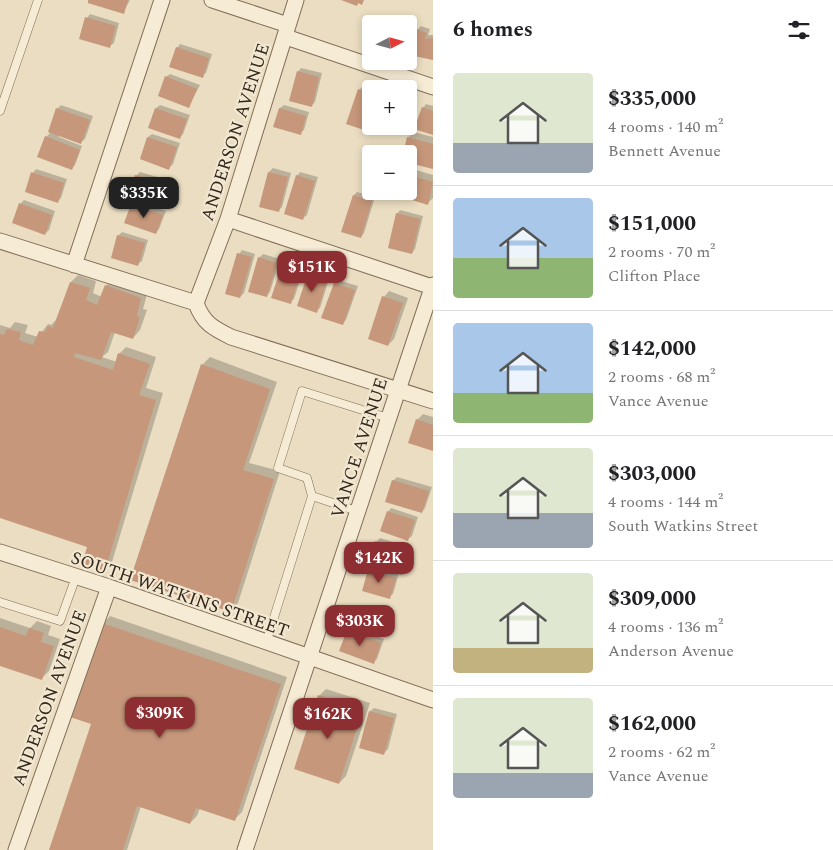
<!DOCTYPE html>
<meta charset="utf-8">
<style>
body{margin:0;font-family:Spectral,serif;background:#f2f2f2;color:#202124;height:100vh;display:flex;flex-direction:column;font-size:19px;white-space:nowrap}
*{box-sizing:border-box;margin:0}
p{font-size:16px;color:#757577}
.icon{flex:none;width:28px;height:28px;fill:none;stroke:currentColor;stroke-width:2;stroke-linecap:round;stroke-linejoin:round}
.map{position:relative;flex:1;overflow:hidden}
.drawer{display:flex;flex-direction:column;background:#fff;width:400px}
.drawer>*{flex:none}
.needle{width:32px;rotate:84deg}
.tools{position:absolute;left:362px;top:15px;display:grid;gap:10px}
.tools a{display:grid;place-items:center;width:55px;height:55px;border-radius:5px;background:#fff;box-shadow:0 2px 8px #0003;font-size:25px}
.price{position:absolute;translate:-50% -42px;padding:0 11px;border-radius:10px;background:#8d2f32;color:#fff;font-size:16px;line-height:32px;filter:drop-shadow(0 1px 2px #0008)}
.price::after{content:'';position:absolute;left:50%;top:30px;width:15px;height:11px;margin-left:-8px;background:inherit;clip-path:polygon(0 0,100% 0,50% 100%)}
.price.current{background:#222;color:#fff}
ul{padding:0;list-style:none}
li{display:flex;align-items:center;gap:15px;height:125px;padding:0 20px}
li+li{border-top:1px solid #e0e0e0}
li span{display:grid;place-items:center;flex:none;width:140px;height:100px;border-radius:5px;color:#555}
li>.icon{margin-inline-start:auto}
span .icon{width:60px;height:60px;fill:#fffc;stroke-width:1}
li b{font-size:21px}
h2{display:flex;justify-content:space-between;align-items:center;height:60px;padding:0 20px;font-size:21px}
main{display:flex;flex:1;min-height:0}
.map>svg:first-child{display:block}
.shadow{fill:#0003}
.building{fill:#c6977a}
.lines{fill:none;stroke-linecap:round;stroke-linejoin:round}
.service-casing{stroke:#826e5a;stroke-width:9}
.minor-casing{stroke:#826e5a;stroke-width:17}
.service{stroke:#f6ebd4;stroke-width:8}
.minor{stroke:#f6ebd4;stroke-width:15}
.labels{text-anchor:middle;stroke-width:4.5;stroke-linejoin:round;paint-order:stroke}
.street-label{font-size:18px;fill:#33271d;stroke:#f2e7d0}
</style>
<main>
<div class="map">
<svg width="433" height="850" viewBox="0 0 433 850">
<rect width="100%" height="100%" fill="#eaddc1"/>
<path class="shadow" d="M90 0H130L123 13Z
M90 14 119 23 114 43 110 46 87 18Z
M383 20 393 24H379Z
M421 26 430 29 428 35H433V59L409 51 417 30Z
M180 44 212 54 206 73 202 76 177 48Z
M301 68 322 73 315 102 312 105 298 72Z
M170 74 200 85 189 106 166 77Z
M363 86 371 89V112L363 129 359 90Z
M426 104 433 106V134L423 108Z
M61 105 93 116 85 139 81 142 60 135 59 137 82 146 75 165 72 168 46 137 51 132 57 109Z
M160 105 190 115 183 134 180 137 156 108Z
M284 105 309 112 304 130 300 133 275 126 280 108Z
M413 132 433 137V168L409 162 408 138Z
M152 134 180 143 173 164 169 168 148 137Z
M273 168 291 173 282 207 278 211 260 206 269 172Z
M409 168 433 175V198L428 203 390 192 409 191Z
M36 169 67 179 61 198 58 201 33 173Z
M140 172 171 181 166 197 162 201 136 176Z
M300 172 318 177 307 215 303 218 297 176Z
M357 192 375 197 364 233 361 237 354 195Z
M24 200 55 211 49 230 45 234 20 204Z
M135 201 166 211 159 229 156 233 125 222 132 204Z
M400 210 423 216 415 249 412 253 397 214Z
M122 232 148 240 142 261 138 264 118 236Z
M242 250 255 254 244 293 240 297 239 254Z
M263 254 280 259 270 292 266 296 259 258Z
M287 262 304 268 294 299 290 302 283 266Z
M313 270 330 276 320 308 316 311 309 274Z
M78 275 96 281 93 293 102 297 106 286 114 278 148 291 143 309 147 310 140 330 133 338 115 332 108 352 102 357 117 362 119 354 126 347 156 357 146 388 163 393 112 562 104 569 89 546 0 516V325L10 328 15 322 28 325 25 333 38 337 48 324 51 325 56 320 71 282Z
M338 280 358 286 346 320 342 324 335 283Z
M389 291 408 298 394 339 388 345 384 297Z
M210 357 277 382 249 463 280 471 238 603 231 610 132 580 203 364Z
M423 414 433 417V450L417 420Z
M397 477 432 487 425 508 422 512 393 481Z
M391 508 418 517 412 536 408 539 388 512Z
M380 538 412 548 405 570 399 573 393 594 389 597 370 571 375 565 376 542Z
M110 616 287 677 242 812 234 820 200 808 197 816 190 823 141 806 127 850H50L93 723 103 624Z
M0 618 30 628 37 621 51 626 48 635 60 639 49 671 41 679 0 664Z
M352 627 384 639 377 659 373 662 348 631Z
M326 689 370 703 346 776 339 783 319 696Z
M374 708 397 714 388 749 384 753 370 711Z"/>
<path class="building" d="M88 0H128L124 14 88 3Z
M341 0H364L362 5 358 3 357 6Z
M85 17 116 26 110 48 79 39Z
M416 29 427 33 425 39 433 38V60L414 56V54L409 53 412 35H414Z
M176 47 209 58 203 78 169 67Z
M297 71 319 77 312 107 289 101Z
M165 76 197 89 189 108 158 96Z
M358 89 371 94V107L364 130 346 124Z
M422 107 433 111V135L414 129Z
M56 108 90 120 81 144 48 132Z
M155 108 187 119 180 139 148 128Z
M279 108 306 116 301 135 273 127Z
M45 136 80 150 72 170 37 157Z
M147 137 177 147 169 170 140 159Z
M407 137 433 144V169L409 163V154H403Z
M31 172 64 183 58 203 25 192Z
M268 172 288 177 279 212 259 207Z
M135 175 168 185 163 202 130 192Z
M296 175 315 181 303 220 284 214Z
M409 175 433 182 428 205 386 192 409 191Z
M353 195 372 201 361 238 341 232Z
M19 203 52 215 45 235 12 223Z
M131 204 163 215 156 234 124 223Z
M396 213 420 219 412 254 388 248Z
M117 235 145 243 138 266 111 258Z
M237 253 252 257 240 298 225 294Z
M258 257 277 263 267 297 248 292Z
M282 265 301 271 291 304 271 298Z
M308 273 327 279 317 313 297 306Z
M70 282 90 288 86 300 97 305 105 285 141 298 137 316 140 317 133 339 111 332 101 360 75 353 74 357 113 370 118 353 150 364 139 395 156 400 105 571 82 565 87 547 0 518V334L4 335 7 329 21 332 19 340 33 345 39 331 45 332 48 326 53 328Z
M334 283 355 290 343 325 321 318Z
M382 296 403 303 388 346 368 339Z
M201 364 270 389 243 470 274 479 231 612 130 580Z
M416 419 433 425V451L408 443Z
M392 480 429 491 422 513 385 502Z
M387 511 415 520 408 541 380 531Z
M375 541 409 552 402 575 368 564Z
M368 570 396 578 390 599 362 591Z
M102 623 281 684 235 821 196 808 190 824 137 806 123 850H49L91 724 70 717Z
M0 627 26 636 29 628 44 633 41 642 54 646 42 680 0 666Z
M347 630 381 643 374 664 339 651Z
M318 695 363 710 339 784 294 769Z
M369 711 394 718 384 755 359 748Z"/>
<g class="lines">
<defs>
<path id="service" d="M0 111 38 0
M312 496 307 478 278 468 302 391 388 418
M0 602 60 621 76 577
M266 643 312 496 357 511"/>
<path id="minor" d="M212 0 288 25
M286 37 433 87
M228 219 432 287
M0 241 196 303C203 323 213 328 231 337L433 401
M74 265 162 0
M196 303 228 219 296 0
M0 552 109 587 433 700
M16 850 109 587
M245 850 433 285"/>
</defs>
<use href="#service" class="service-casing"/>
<use href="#minor" class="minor-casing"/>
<use href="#service" class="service"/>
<use href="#minor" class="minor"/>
</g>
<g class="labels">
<g class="street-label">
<text transform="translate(235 132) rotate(-72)" y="6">ANDERSON AVENUE</text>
<text transform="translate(359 448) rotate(-72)" y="6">VANCE AVENUE</text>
<text transform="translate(180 594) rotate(19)" y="6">SOUTH WATKINS STREET</text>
<text transform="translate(49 698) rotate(-70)" y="6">ANDERSON AVENUE</text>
</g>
</g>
</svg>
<div class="tools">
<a><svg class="needle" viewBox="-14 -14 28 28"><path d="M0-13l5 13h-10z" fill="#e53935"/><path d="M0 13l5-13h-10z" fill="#757577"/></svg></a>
<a>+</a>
<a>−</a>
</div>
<b class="price current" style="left:144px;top:219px">$335K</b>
<b class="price" style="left:312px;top:293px">$151K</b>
<b class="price" style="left:379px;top:584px">$142K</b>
<b class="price" style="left:360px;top:647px">$303K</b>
<b class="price" style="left:160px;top:739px">$309K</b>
<b class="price" style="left:328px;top:740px">$162K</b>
</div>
<section class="drawer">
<h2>6 homes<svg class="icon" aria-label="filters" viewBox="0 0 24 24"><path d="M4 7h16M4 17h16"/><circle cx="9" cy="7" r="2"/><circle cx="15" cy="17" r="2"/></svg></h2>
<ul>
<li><span style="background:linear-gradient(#dfe7d0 70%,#9aa5b1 0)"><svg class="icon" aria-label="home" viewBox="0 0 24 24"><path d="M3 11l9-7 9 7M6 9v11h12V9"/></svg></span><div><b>$335,000</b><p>4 rooms · 140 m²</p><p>Bennett Avenue</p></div></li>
<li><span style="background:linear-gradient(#a9c7e8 60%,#8fb573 0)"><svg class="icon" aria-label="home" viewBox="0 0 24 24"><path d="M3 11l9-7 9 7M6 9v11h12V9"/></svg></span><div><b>$151,000</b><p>2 rooms · 70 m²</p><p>Clifton Place</p></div></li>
<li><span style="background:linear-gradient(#a9c7e8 70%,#8fb573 0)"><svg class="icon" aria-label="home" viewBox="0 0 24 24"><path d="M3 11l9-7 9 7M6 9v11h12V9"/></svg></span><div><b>$142,000</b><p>2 rooms · 68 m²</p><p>Vance Avenue</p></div></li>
<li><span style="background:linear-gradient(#dfe7d0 65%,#9aa5b1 0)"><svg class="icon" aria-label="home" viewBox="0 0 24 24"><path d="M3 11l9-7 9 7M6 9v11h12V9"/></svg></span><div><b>$303,000</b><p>4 rooms · 144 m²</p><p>South Watkins Street</p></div></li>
<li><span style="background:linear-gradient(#dfe7d0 75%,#c2b280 0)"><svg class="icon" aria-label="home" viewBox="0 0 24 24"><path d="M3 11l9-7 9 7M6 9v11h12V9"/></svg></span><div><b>$309,000</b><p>4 rooms · 136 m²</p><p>Anderson Avenue</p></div></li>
<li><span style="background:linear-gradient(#dfe7d0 75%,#9aa5b1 0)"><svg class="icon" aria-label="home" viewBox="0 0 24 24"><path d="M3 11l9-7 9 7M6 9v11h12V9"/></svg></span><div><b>$162,000</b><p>2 rooms · 62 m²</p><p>Vance Avenue</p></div></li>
</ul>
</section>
</main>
